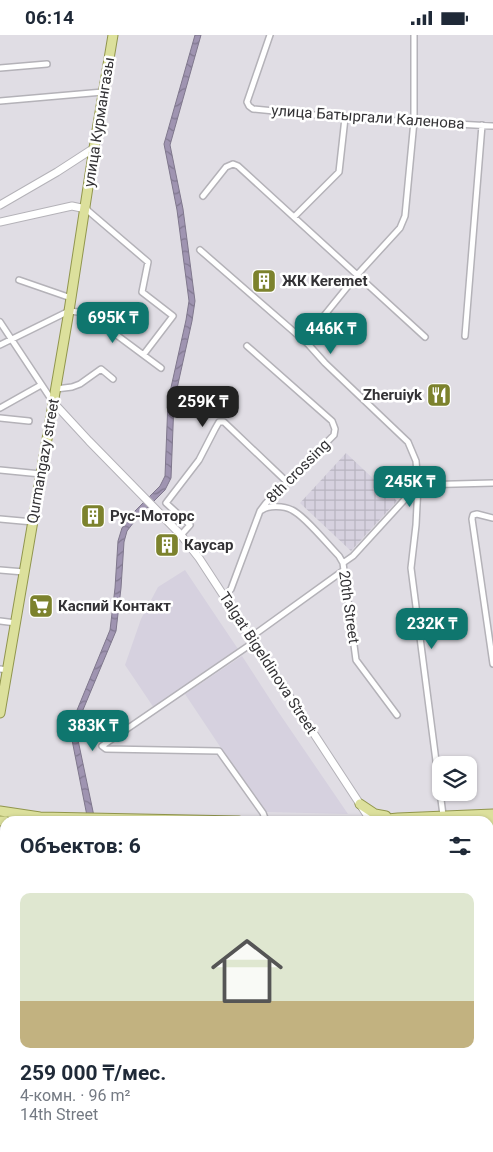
<!DOCTYPE html>
<html lang="ru">
<meta charset="utf-8">
<style>
body{margin:0;font-family:Roboto,sans-serif;background:#f2f2f3;color:#1f2937;height:100vh;display:flex;flex-direction:column;font-size:19px;white-space:nowrap}
*{box-sizing:border-box;margin:0}
p{font-size:16px;color:#747a83}
.icon{flex:none;width:28px;height:28px;fill:none;stroke:currentColor;stroke-width:2;stroke-linecap:round;stroke-linejoin:round}
.map{position:relative;flex:1;overflow:hidden}
.side{position:absolute;left:0px;top:781px;width:494px;height:336px;display:flex;flex-direction:column;background:#fff;border-radius:15px 15px 0 0;box-shadow:0 1px 4px #0004}
.side>*{flex:none}
.buttons{position:absolute;left:432px;top:721px;display:grid;gap:10px}
.buttons a{display:grid;place-items:center;width:45px;height:45px;border-radius:10px;background:#fff;box-shadow:0 1px 4px #0004;font-size:25px}
.price{position:absolute;translate:-50% -42px;padding:0 11px;border-radius:10px;background:#0f766e;color:#fff;font-size:16px;line-height:32px;filter:drop-shadow(0 1px 2px #0008)}
.price::after{content:'';position:absolute;left:50%;top:30px;width:15px;height:11px;margin-left:-8px;background:inherit;clip-path:polygon(0 0,100% 0,50% 100%)}
.price.active{background:#222;color:#fff}
ul{padding:0;list-style:none}
li{display:grid;align-content:center;gap:10px;height:265px;padding:0 20px}
li span{display:grid;place-items:center;height:155px;border-radius:10px;color:#555}
li>.icon{margin-inline-start:auto}
span .icon{width:90px;height:90px;fill:#fffc;stroke-width:1}
li b{font-size:21px}
h2{display:flex;justify-content:space-between;align-items:center;height:60px;padding:0 20px;font-size:21px}
.status{display:flex;justify-content:space-between;align-items:center;height:35px;padding:0 25px;background:#fff;direction:ltr}
.status svg{height:14px;fill:currentColor}
.map>svg:first-child{display:block}
.built{fill:#d6d1df}
.industrial{fill:url(#industrial-grid)}
.water{fill:url(#water-waves);stroke:#7f778c}
.lines{fill:none;stroke-linecap:round;stroke-linejoin:round}
.minor-casing{stroke:#b4b2b8;stroke-width:8}
.tertiary-casing{stroke:#b4b2b8;stroke-width:9}
.primary-casing{stroke:#91964d;stroke-width:11}
.minor{stroke:#fff;stroke-width:5}
.tertiary{stroke:#fff;stroke-width:7}
.primary{stroke:#dce09c;stroke-width:9}
.labels{text-anchor:middle;stroke-width:5;stroke-linejoin:round;paint-order:stroke}
.street-label{font-size:15px;fill:#333235;stroke:#fff}
.poi-label{font-size:15px;font-weight:bold;fill:#333235;stroke:#fff;text-anchor:start}
</style>
<div class="status"><b>06:14</b><svg viewBox="0 0 49 12"><path d="M0 12V9h3v3zM5 12V6h3v6zM10 12V3h3v9zM15 12V0h3v12zM26 1h20v11H26zM47 4h2v5h-2z"/></svg></div>
<div class="map">
<svg width="493" height="1117" viewBox="0 0 493 1117">
<defs>
<pattern id="industrial-grid" width="8" height="8" patternUnits="userSpaceOnUse" patternTransform="scale(1.25)"><rect width="8" height="8" fill="#d6d1df"/><path d="M0 4h8M4 0v8" fill="none" stroke="#b8b4c0"/></pattern>
<pattern id="water-waves" width="16" height="10" patternUnits="userSpaceOnUse" patternTransform="scale(1.25)"><rect width="16" height="10" fill="#9f94b1"/><path d="M0 5q4-4 8 0t8 0" fill="none" stroke="#827991"/></pattern>
</defs>
<rect width="100%" height="100%" fill="#e0dde4"/>
<path class="built" d="M185 535 238 614 154 673 125 630 141 584 158 552Z
M242 621 277 675 348 779 266 777 221 713 185 659Z
M489 798H493V897H489Z"/>
<path class="industrial" d="M346 418 397 466 351 516 300 468Z"/>
<path class="water" d="M195 0H201L170 110 183 174 195 266 192 286 174 367 171 443 165 455 137 483 127 496 124 507 121 553 116 596 80 682 78 705 95 786H88L72 705 75 680 110 595 115 553 118 506 122 493 132 479 160 451 165 441 168 366 186 285 189 266 177 175 164 109Z"/>
<g class="lines">
<defs>
<path id="minor" d="M270 0 247 67 249 71 253 74 345 83 493 91
M0 33 47 29
M0 66 103 57
M203 161 226 132 233 129 238 131 425 302
M86 174 148 227 142 257 173 281 144 319
M294 182 339 137 345 83
M200 215 308 309 325 328 408 407 416 426 418 450 416 490 411 533 443 780
M19 245 71 263
M0 287 53 367
M465 301 482 90
M308 309 310 298 357 240 400 193 405 181 414 86V0
M0 310 69 276 87 278 161 333
M56 354 72 352 80 349 101 334 113 344
M0 373 41 350
M0 383 29 386
M0 435 41 439
M262 475C269 470 284 471 292 475 305 481 328 510 339 521L343 528 356 625 397 680
M493 483 477 479 473 480 472 484 493 629
M0 484 33 487
M181 500 190 490 166 468 199 425 215 394 219 387H224L286 446
M343 528 353 521 418 450 493 448
M0 535 24 537
M225 561 231 554 260 476 266 468 334 400 335 394 332 386 247 311
M0 586 16 588
M251 602 344 535
M254 607 102 711 106 714 219 716 263 778 266 786
M0 634 8 635
M0 1001 5 995
M489 1019 493 1016
M0 1059H5
M72 1112 73 1117"/>
<path id="tertiary" d="M0 170 57 137 94 113
M0 187 72 171 86 174
M53 367 89 406 181 500 199 523 371 786"/>
<path id="primary" d="M0 678 69 276 94 113 113 0
M360 769 375 779 386 781
M0 776 40 782 239 786
M0 786H5
M367 786 398 783 493 779
M489 787H493"/>
</defs>
<use href="#minor" class="minor-casing"/>
<use href="#tertiary" class="tertiary-casing"/>
<use href="#primary" class="primary-casing"/>
<use href="#minor" class="minor"/>
<use href="#tertiary" class="tertiary"/>
<use href="#primary" class="primary"/>
</g>
<defs>
<symbol id="building-square" viewBox="-11 -11 22 22"><rect x="-9" y="-9" width="18" height="18" rx="4" fill="#7c822d" stroke="#fff"/><path d="M-4-6H4V6H1V3H-1V6H-4ZM-2.5-4.3h1.7v1.8h-1.7ZM.8-4.3h1.7v1.8H.8ZM-2.5-1h1.7V.8h-1.7ZM.8-1h1.7V.8H.8Z" fill="#fff"/></symbol>
<symbol id="restaurant-square" viewBox="-11 -11 22 22"><rect x="-9" y="-9" width="18" height="18" rx="4" fill="#7c822d" stroke="#fff"/><path d="M-5-6h1v4h1v-4h1v4h1v-4h1v5L-1.5 .5V6h-2V.5L-5-1ZM5-6V6H3V1.5H1.5Q1.5-4 5-6Z" fill="#fff"/></symbol>
<symbol id="supermarket-square" viewBox="-11 -11 22 22"><rect x="-9" y="-9" width="18" height="18" rx="4" fill="#7c822d" stroke="#fff"/><path d="M-6-5.5h2.5l.6 2H6L4.5 2H-2.5L-4.4-4H-6ZM-1.5 3.2a1.3 1.3 0 1 0 .1 0ZM3 3.2a1.3 1.3 0 1 0 .1 0Z" fill="#fff"/></symbol>
</defs>
<g fill-rule="evenodd">
<use href="#building-square" x="250" y="232" width="28" height="28"/>
<use href="#restaurant-square" x="425" y="346" width="28" height="28"/>
<use href="#building-square" x="79" y="467" width="28" height="28"/>
<use href="#building-square" x="153" y="496" width="28" height="28"/>
<use href="#supermarket-square" x="27" y="557" width="28" height="28"/>
</g>
<g class="labels">
<g class="street-label">
<text transform="translate(368 82) rotate(4)" y="5">улица Батыргали Каленова</text>
<text transform="translate(99 87) rotate(-81)" y="5">улица Курмангазы</text>
<text transform="translate(43 426) rotate(-80)" y="5">Qurmangazy street</text>
<text transform="translate(298 436) rotate(-45)" y="5">8th crossing</text>
<text transform="translate(349 572) rotate(82)" y="5">20th Street</text>
<text transform="translate(268 628) rotate(57)" y="5">Talgat Bigeldinova Street</text>
</g>
<g class="poi-label">
<text x="282" y="251">ЖК Keremet</text>
<text x="422" y="365" text-anchor="end">Zheruiyk</text>
<text x="110" y="486">Рус-Моторс</text>
<text x="184" y="515">Каусар</text>
<text x="58" y="576">Каспий Контакт</text>
</g>
</g>
</svg>
<div class="buttons">
<a><svg class="icon" aria-label="layers" viewBox="0 0 24 24"><path d="M12 4l9 5-9 5-9-5zM3 14l9 5 9-5"/></svg></a>
</div>
<b class="price" style="left:113px;top:309px">695K ₸</b>
<b class="price" style="left:331px;top:320px">446K ₸</b>
<b class="price active" style="left:203px;top:393px">259K ₸</b>
<b class="price" style="left:410px;top:473px">245K ₸</b>
<b class="price" style="left:432px;top:615px">232K ₸</b>
<b class="price" style="left:93px;top:717px">383K ₸</b>
<section class="side">
<h2>Объектов: 6<svg class="icon" aria-label="filters" viewBox="0 0 24 24"><path d="M4 7h16M4 17h16"/><circle cx="9" cy="7" r="2"/><circle cx="15" cy="17" r="2"/></svg></h2>
<ul>
<li><span style="background:linear-gradient(#dfe7d0 70%,#c2b280 0)"><svg class="icon" aria-label="home" viewBox="0 0 24 24"><path d="M3 11l9-7 9 7M6 9v11h12V9"/></svg></span><div><b>259 000 ₸/мес.</b><p>4-комн. · 96 m²</p><p>14th Street</p></div></li>
</ul>
</section>
</div>
